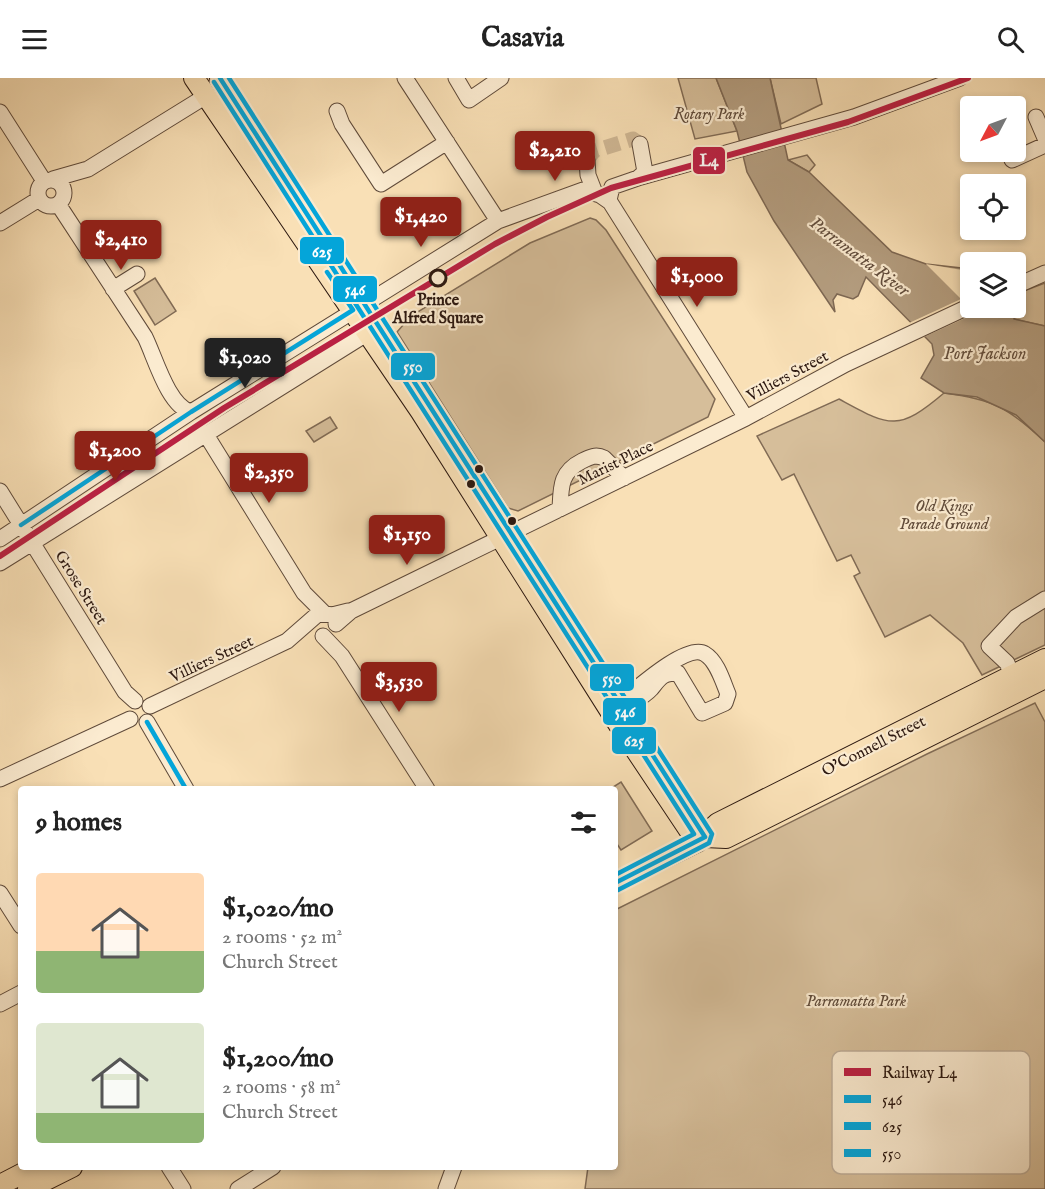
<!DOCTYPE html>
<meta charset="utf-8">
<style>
body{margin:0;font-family:"IM FELL English",serif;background:#f6f6f6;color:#222;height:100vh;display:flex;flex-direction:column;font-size:22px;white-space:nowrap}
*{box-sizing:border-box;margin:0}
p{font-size:20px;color:#767676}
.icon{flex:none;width:33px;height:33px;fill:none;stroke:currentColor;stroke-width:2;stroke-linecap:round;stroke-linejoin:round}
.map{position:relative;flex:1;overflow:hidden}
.sheet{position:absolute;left:18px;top:708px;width:600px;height:384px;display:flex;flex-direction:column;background:#fff;border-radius:6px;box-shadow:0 3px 9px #0003}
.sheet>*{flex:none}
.needle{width:39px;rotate:229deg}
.buttons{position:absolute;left:960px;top:18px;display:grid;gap:12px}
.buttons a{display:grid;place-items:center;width:66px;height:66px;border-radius:6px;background:#fff;box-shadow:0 3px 9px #0003;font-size:30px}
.price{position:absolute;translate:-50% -51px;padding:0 14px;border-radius:6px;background:#8f2418;color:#fff;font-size:20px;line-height:39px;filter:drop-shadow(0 2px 3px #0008)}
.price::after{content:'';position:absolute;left:50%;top:36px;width:18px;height:14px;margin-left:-9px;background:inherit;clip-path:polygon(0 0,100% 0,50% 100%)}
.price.selected{background:#222;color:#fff}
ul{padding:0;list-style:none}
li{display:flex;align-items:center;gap:18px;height:150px;padding:0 18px}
li span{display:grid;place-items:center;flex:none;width:168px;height:120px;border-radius:6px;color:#555}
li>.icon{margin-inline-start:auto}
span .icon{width:72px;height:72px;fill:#fffc;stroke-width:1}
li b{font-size:26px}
h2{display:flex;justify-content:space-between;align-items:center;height:72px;padding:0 18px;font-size:26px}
header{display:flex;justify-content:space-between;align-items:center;height:78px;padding:0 18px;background:#fff;font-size:27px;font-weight:800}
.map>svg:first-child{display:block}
.green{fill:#d6be9a;stroke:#816b55;stroke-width:1.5}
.water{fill:#b39c7e;stroke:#7d6752;stroke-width:1.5}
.pier{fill:#f9e0b6}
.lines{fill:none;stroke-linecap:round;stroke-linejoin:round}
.minor-tunnel{stroke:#d0b895;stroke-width:15;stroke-dasharray:15 8;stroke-linecap:butt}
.minor-casing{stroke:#5f4a3a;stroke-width:17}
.major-casing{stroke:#2c1810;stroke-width:22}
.minor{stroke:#fbebd0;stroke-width:15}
.major{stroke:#f9e0b6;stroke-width:20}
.bus-1-casing{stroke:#fbebd0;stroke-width:9}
.bus-2-casing{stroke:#fbebd0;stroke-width:9}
.bus-3-casing{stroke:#fbebd0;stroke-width:9}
.bus-1{stroke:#04a5d9;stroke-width:4.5}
.bus-2{stroke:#04a5d9;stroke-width:4.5}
.bus-3{stroke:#04a5d9;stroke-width:4.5}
.rail-1-casing{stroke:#fbebd0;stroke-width:10}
.rail-1{stroke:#bb2043;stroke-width:6}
.stop-dot{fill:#fbebd0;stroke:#2c1810;stroke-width:3}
.bus-dot{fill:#2c1810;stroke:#fbebd0;stroke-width:2}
.labels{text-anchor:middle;stroke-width:4.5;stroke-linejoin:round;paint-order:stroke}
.park-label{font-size:16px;font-style:italic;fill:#5f4a39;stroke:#fbebd0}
.stop-label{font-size:16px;font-weight:bold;fill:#2c1810;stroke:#fbebd0}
.street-label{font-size:16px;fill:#2c1810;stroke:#fbebd0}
.water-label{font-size:18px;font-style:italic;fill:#624d3c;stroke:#fbebd0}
.key{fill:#fbebd0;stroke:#bdac96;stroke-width:1.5}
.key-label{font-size:16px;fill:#2c1810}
.line-badge{stroke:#fbebd0;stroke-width:2}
.badge-label{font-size:16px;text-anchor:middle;font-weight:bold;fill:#fff}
</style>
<header><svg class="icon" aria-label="menu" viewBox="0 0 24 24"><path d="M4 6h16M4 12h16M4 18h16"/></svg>Casavia<svg class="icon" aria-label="search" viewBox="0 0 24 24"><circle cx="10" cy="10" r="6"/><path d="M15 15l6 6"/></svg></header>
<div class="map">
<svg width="1045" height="1111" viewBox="0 0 1045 1111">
<rect width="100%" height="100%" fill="#f9e0b6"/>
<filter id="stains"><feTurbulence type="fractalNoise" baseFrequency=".00333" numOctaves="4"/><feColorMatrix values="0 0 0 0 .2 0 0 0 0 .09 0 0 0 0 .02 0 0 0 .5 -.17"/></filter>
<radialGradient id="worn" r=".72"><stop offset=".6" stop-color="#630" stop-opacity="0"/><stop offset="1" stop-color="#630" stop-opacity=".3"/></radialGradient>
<path class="green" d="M678 0H716L737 53 695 61Z
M770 0H816L822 26 781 46Z
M807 77 815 87 809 94 788 82Z
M590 140 596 142 606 152 715 321 708 339 518 433 508 430 397 254 411 238 530 165Z
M155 200 176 233 155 247 134 213Z
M1045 205V248L1014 241 1016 216Z
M944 315C993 321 1009 330 1045 364V567L982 597 963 565 930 537 885 559 854 498 860 495 851 477 837 483 794 396 782 402 757 358 839 321C889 348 897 355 944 315Z
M330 339 337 350 314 364 306 353Z
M1035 625 1045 644V1111H585L588 1089H615V832L927 676Z
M621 704 652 753 621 772 615 763V711H610Z"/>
<path class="water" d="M716 0H770L788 82 809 94 892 174 926 186 970 191V230H1015L1014 241 1045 248V364L1016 337 977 319 944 315 921 300 934 277 932 266 866 199 858 218 853 221 837 216 833 222 835 234 774 143 747 94 737 53Z"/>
<path class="pier" d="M926 186 962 192 970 200V230H987L924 259 909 245 961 221Z"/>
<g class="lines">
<path class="minor-tunnel" d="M587 82 594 73 633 61 640 66"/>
<defs>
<path id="minor" d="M405 0 498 143
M456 0 469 22 501 0
M337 33 342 46 381 106 447 64
M0 34 44 103
M1036 39 1045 60
M587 82 588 97 595 115
M1012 82 1045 67
M641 99 854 39 960 0
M53 101 88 91 206 18
M38 115a13 13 0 1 1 26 0a13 13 0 1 1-26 0Z
M609 122 612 109 638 100 645 94 640 66
M58 126 145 259C155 279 168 328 191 334
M0 145 39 121
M1016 208 1045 195
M113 211 137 196
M205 355 304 515 323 534
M0 413 125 614 135 623
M560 431C561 409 560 394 582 383 590 379 596 376 604 380L624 400
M0 461 191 334 498 143 583 112 600 117 610 124 746 340
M0 485 368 255
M336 546 351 533 746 340 846 286 970 228
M323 558 342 578 427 711
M1012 597 1007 585 989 568 1016 539 1045 521
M619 625C633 614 687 564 705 576 717 583 723 604 728 616L725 625 702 635 678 595C662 595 660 600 651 611 644 619 631 625 622 631
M150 628 287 563 319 535 332 537 348 533
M147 644 186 711
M0 701 130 641
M0 815 21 848
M0 926 21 915
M169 1089 183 1111
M238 1111 273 1089
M446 1111 454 1089"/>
<path id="major" d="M194 0 421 334 619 647 697 764
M220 0 337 186
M705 759 726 760 1045 600
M615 805 697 764 718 745 1045 581
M0 1107 35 1089
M28 1111 72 1089"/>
</defs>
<use href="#minor" class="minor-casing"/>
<use href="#major" class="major-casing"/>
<use href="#minor" class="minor"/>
<use href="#major" class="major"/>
<defs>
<path id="bus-1" d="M220 0 705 759 615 805
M21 447 191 334 353 232 327 194
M147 644 186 711"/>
<path id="bus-2" d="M214 4 694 756 615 797"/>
<path id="bus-3" d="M229 0 712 756 709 765 618 812"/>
</defs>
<use href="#bus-1" class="bus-1-casing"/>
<use href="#bus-2" class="bus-2-casing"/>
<use href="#bus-3" class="bus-3-casing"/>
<use href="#bus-1" class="bus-1"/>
<use href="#bus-2" class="bus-2"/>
<use href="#bus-3" class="bus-3"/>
<defs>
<path id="rail-1" d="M0 478 224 330 495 166 547 139 611 110 848 44 968 0"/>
</defs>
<use href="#rail-1" class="rail-1-casing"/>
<use href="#rail-1" class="rail-1"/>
</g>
<circle class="stop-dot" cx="438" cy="200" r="8"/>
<g class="bus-dot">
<circle cx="479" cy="391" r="5"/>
<circle cx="471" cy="406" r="5"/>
<circle cx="512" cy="443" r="5"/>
</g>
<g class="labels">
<g class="park-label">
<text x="709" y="41">Rotary Park</text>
<text x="944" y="433">Old Kings<tspan x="944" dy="18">Parade Ground</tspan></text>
<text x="856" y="928">Parramatta Park</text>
</g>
<g class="stop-label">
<text x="438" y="227">Prince<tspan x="438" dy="18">Alfred Square</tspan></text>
</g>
<g class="street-label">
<text transform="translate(787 297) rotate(-28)" y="6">Villiers Street</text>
<text transform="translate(615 384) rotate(-26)" y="6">Marist Place</text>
<text transform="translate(82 509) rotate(58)" y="6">Grose Street</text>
<text transform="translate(211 580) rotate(-25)" y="6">Villiers Street</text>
<text transform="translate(873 667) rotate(-27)" y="6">O'Connell Street</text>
</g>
<g class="water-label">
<text transform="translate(860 178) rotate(37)" y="6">Parramatta River</text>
<text x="985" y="281">Port Jackson</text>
</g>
</g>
<rect x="832" y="973" width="198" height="123" rx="9" class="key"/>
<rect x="844" y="990" width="27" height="8" fill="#bb2043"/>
<rect x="844" y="1017" width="27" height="8" fill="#04a5d9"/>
<rect x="844" y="1044" width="27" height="8" fill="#04a5d9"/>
<rect x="844" y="1071" width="27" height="8" fill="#04a5d9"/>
<g class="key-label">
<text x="882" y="1000">Railway L4</text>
<text x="882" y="1027">546</text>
<text x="882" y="1054">625</text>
<text x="882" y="1081">550</text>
</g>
<g class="line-badge">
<rect x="692" y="68" width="34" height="29" rx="6" fill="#bb2043"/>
<rect x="299" y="158" width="46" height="29" rx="6" fill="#04a5d9"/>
<rect x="332" y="197" width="46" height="28" rx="6" fill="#04a5d9"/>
<rect x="390" y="274" width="46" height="29" rx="6" fill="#04a5d9"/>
<rect x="589" y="585" width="46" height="29" rx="6" fill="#04a5d9"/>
<rect x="602" y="619" width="45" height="29" rx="6" fill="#04a5d9"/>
<rect x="611" y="648" width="46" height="29" rx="6" fill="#04a5d9"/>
</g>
<g class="badge-label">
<text x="709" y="88">L4</text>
<text x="322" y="179">625</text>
<text x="355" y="217">546</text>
<text x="413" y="294">550</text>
<text x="612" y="606">550</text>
<text x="625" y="639">546</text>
<text x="634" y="668">625</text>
</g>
<rect width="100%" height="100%" filter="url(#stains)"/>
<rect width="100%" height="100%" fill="url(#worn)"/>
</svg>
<div class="buttons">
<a><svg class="needle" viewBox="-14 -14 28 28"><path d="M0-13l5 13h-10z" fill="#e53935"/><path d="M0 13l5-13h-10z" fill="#767676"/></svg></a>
<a><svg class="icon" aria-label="locate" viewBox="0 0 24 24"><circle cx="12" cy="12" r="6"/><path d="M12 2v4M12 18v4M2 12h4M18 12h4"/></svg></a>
<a><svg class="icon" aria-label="layers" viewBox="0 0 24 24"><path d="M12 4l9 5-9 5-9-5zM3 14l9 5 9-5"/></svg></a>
</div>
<b class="price" style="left:555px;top:104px">$2,210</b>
<b class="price" style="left:421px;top:170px">$1,420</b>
<b class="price" style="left:121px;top:193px">$2,410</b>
<b class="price" style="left:697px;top:230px">$1,000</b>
<b class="price selected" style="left:245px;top:311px">$1,020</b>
<b class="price" style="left:115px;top:404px">$1,200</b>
<b class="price" style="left:269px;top:426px">$2,350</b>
<b class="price" style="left:407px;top:488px">$1,150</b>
<b class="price" style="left:399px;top:635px">$3,530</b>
<section class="sheet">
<h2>9 homes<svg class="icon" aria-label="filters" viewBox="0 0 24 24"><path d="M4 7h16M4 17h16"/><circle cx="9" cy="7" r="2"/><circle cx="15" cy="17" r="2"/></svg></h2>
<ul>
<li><span style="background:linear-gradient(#ffd9b3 65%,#8fb573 0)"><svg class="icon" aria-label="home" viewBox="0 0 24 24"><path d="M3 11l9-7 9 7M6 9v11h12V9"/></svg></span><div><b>$1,020/mo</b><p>2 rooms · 52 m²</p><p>Church Street</p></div></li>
<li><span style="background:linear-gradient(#dfe7d0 75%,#8fb573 0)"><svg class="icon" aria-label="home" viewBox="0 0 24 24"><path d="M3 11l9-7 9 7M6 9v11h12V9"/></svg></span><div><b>$1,200/mo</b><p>2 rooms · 58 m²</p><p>Church Street</p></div></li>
</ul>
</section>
</div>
